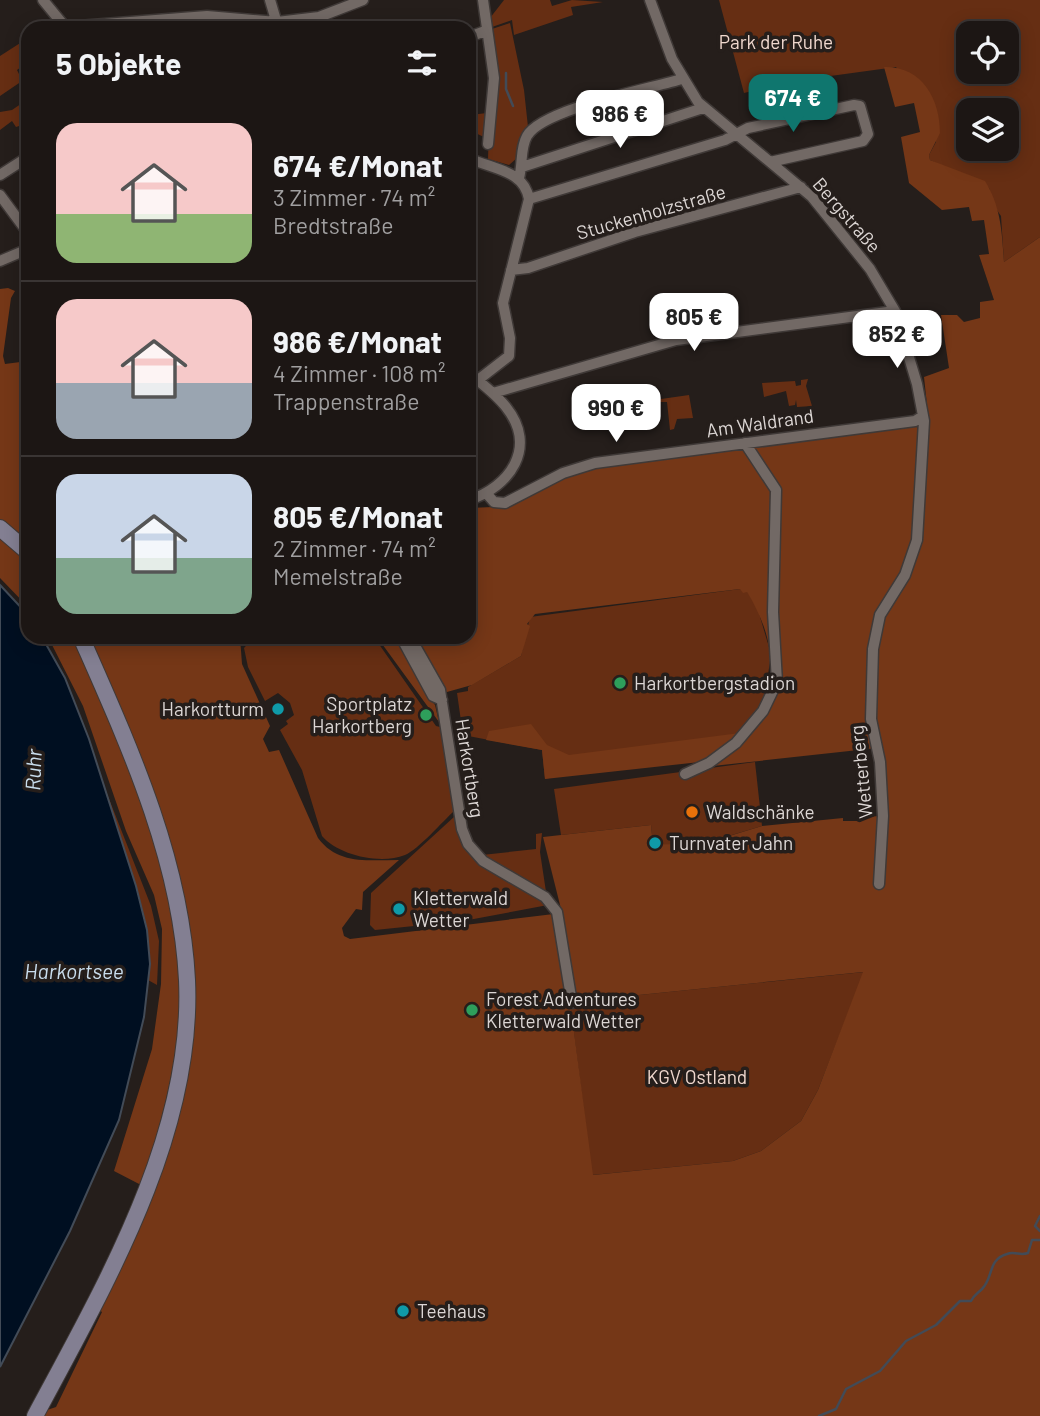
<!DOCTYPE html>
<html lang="de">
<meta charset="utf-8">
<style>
body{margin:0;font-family:Barlow,sans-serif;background:#251f1d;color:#f1f3f6;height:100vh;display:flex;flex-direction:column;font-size:26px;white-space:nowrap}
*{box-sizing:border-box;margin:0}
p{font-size:23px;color:#a09fa0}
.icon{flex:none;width:38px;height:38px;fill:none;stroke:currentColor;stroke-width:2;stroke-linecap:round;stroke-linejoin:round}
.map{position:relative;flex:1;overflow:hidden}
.drawer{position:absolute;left:21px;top:21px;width:455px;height:623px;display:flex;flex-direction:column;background:#1c1614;border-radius:21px;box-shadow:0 4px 18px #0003,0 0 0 2px #3a3534}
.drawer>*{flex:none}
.tools{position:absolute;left:956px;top:21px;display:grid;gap:14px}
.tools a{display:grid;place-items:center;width:63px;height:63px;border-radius:14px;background:#1c1614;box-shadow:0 4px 18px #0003,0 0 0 2px #3a3534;font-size:35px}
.price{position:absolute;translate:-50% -60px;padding:0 16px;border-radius:14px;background:#fff;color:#222;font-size:23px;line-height:46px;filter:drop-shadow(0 2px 4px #0008)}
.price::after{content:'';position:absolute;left:50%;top:42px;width:21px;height:16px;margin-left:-10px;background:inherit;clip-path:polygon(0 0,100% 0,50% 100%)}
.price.current{background:#0f766e;color:#fff}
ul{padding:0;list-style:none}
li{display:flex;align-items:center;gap:21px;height:175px;padding:0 35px}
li+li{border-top:2px solid #3a3534}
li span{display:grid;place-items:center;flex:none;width:196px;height:140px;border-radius:21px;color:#555}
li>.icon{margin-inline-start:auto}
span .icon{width:84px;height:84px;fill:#fffc;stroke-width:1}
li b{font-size:30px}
h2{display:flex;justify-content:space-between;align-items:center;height:84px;padding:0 35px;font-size:30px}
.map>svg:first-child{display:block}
.green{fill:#662e13;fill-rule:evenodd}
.forest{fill:#753717;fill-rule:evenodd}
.water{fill:#000f21;stroke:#424b57;stroke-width:2}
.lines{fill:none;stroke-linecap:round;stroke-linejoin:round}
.stream{stroke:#424b57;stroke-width:2.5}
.street-casing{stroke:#3f3937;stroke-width:13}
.secondary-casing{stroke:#3f3937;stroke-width:18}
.street{stroke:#726965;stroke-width:10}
.secondary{stroke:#837f92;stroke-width:16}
.leisure-dot{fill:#2e9e5b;stroke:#251e1b;stroke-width:2.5}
.culture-dot{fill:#0f9aa8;stroke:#251e1b;stroke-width:2.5}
.food-dot{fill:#e8710a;stroke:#251e1b;stroke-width:2.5}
.labels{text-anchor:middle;stroke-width:7;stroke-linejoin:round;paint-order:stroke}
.park-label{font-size:19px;fill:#efd7cd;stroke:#251e1b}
.street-label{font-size:19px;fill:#dcd6d4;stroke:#251e1b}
.poi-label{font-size:19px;fill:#dcd6d4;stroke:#251e1b;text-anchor:start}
.water-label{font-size:21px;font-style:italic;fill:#c9dded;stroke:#251e1b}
</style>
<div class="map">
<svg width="1040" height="1416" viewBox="0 0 1040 1416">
<rect width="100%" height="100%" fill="#251e1b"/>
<path class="green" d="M504 0H550L552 6 572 0 603 2 571 7 573 15 514 35 512 20 492 27 490 18Z
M719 0H1040V237L1004 262 1001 216 994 206 989 188 930 160 929 155 936 142 896 67 794 81 744 93ZM968 33H1006V72H968ZM968 110H1006V149H968Z
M510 23 524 90 528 127 519 140 517 158 509 165 488 159 492 29Z
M28 38V62L17 70 20 76 26 71 28 77 0 96V56Z
M28 99V123L16 127 12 121 0 130V112L12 110Z
M469 110 470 115 487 113 486 138 469 130Z
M808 379 806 386 812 406 797 407 796 400 795 405 789 406 786 391 764 397 762 383 795 381 796 386 801 385V380Z
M689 395 693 418 677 419 674 429 670 430 667 402H659L655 413 643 414 640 402Z
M740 589 747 591 758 610 771 654 764 703 740 733 545 779 542 750 463 735 457 693 468 691V687L521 656 530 617Z
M254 637H374L436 726 440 727 454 811C442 822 419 849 405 855 380 865 338 855 322 836L302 770 280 730 288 724 286 721 294 715 290 703 278 693 265 701 248 667 244 648Z
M755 762 762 826 692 847 691 843 653 846 651 825 561 835 554 789Z
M102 781 151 906 159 941 157 985 148 980 144 916Z
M455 816 463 838 482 855 536 849V834L542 833 540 852 548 905 463 921 375 930 370 925 371 893Z
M864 972 818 1090 801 1121 761 1151 733 1161 592 1175 570 1002Z"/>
<path class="forest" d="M884 67C922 66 940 99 940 133L929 155 930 160 985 181C1001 207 1002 232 1004 262L1040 237V1416H44L47 1410 56 1407 102 1312 99 1310 170 1146 187 936 85 637H240L242 664 270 726 263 739 269 752 279 750 318 838C338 865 368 860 399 860L363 892 362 910 356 909 342 928 344 936 350 939 562 913 543 837 651 825 653 845 691 843 693 847 762 826 843 818V821H857V817L883 816 877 748 713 766 709 761 545 779 542 750 486 740 489 731 531 724 547 745 569 755 740 733C782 690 777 641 747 592L743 593 740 589 535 614 527 624 530 626 521 656 472 685 429 697 435 705 439 722 377 637H469V508L493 507 565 476 596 467 929 424 924 377 949 368 941 315H957L964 322 980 318V302L994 300 979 255 989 254 984 220 972 221 969 207 942 210 909 183 901 137 920 132 914 103 895 107ZM863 972 818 1090 801 1121 761 1151 733 1161 593 1175 570 1002Z
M8 288 15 291 11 298 3 356 5 364 28 361V541L0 520V289Z
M0 537 28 563V607L0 578Z
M48 637H76C125 751 194 897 179 1024 173 1080 159 1132 141 1185L114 1171 152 1049 161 984 162 929 154 895 126 831 83 706Z"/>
<path class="water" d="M0 585 28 615V637H42L65 678 89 739 136 886 147 930 150 964 144 1017 119 1120 70 1231 0 1367Z"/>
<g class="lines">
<path class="stream" d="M506 73V89L513 106
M1040 1216 1035 1226 1040 1231
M819 1416 836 1409 846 1389 880 1371 906 1341 936 1325 960 1301H971C974 1295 977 1294 982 1289 994 1277 987 1260 1007 1254 1015 1251 1020 1256 1028 1253L1032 1240H1040"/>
<defs>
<path id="street" d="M43 0 66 28
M270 0 278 27
M483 0 494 78 488 144
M650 0 672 59 698 102 812 197 870 269 895 311 917 384 924 421 917 540 905 575 880 615 873 649 871 719 880 762 883 816 879 884
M66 27 207 16 277 22 319 17 363 0
M469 37 485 31
M469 158C494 170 524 170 529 199L503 303 510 338 509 356 478 380
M522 167 703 108
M0 175 28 157
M519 178C523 164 520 148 527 136 542 109 649 89 682 79
M0 195 28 233
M529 199 725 140 748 128 854 105 860 106 868 134 863 141 770 162
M0 261 28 249
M511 270 528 268 635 232 801 187
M469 373C482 384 496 394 506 407 538 447 510 487 469 500
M493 393 676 340 895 311
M487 494 494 502 505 503 563 473 595 463 915 421 923 416
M401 637 433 696 442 700
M410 637 440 690 462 829 468 844 483 861 545 897 557 912 572 1003
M685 774 709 763 736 743 763 711 777 682 773 612 776 490 745 443"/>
<path id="secondary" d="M0 528 28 552
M35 1416C105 1285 194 1134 187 980 181 859 129 746 81 637"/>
</defs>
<use href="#street" class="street-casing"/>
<use href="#secondary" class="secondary-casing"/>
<use href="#street" class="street"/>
<use href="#secondary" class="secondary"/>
</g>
<g class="leisure-dot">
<circle cx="620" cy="683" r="7"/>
<circle cx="426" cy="715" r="7"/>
<circle cx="472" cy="1010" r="7"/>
</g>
<g class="culture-dot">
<circle cx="278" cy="709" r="7"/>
<circle cx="655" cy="843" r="7"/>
<circle cx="399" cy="909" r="7"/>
<circle cx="403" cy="1311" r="7"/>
</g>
<circle class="food-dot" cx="692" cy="812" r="7"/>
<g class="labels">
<g class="park-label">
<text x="776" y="49">Park der Ruhe</text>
<text x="697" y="1084">KGV Ostland</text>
</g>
<g class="street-label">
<text transform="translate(651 212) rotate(-16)" y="7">Stuckenholzstraße</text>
<text transform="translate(847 215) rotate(49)" y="7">Bergstraße</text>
<text transform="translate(760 423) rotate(-8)" y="7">Am Waldrand</text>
<text transform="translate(470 768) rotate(81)" y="7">Harkortberg</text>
<text transform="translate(861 772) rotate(-96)" y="7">Wetterberg</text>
</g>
<g class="poi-label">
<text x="634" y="690">Harkortbergstadion</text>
<text x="412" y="711" text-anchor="end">Sportplatz<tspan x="412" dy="22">Harkortberg</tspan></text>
<text x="264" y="716" text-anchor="end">Harkortturm</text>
<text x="706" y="819">Waldschänke</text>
<text x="669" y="850">Turnvater Jahn</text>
<text x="413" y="905">Kletterwald<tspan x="413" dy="22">Wetter</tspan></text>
<text x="486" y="1006">Forest Adventures<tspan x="486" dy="22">Kletterwald Wetter</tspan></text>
<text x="417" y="1318">Teehaus</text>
</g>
<g class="water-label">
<text transform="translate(34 770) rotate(-88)" y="7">Ruhr</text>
<text x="74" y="979">Harkortsee</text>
</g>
</g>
</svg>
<div class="tools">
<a><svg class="icon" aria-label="locate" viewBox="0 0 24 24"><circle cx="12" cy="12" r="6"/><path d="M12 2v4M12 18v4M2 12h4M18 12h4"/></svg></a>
<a><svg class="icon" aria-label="layers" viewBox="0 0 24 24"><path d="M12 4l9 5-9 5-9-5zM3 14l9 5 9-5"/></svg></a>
</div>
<b class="price current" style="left:793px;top:134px">674 €</b>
<b class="price" style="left:620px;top:150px">986 €</b>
<b class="price" style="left:694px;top:353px">805 €</b>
<b class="price" style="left:897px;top:370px">852 €</b>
<b class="price" style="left:616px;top:444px">990 €</b>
<section class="drawer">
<h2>5 Objekte<svg class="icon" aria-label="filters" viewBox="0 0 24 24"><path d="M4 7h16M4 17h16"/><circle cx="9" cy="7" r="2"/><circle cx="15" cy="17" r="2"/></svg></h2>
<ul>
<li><span style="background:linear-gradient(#f6c9c9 65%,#8fb573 0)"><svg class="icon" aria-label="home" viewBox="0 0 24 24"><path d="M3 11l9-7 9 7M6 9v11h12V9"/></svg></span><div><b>674 €/Monat</b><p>3 Zimmer · 74 m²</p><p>Bredtstraße</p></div></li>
<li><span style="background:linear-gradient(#f6c9c9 60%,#9aa5b1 0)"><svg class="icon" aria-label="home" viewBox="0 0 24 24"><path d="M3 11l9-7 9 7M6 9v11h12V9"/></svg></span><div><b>986 €/Monat</b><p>4 Zimmer · 108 m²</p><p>Trappenstraße</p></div></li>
<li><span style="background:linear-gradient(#c9d6e8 60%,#7fa58c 0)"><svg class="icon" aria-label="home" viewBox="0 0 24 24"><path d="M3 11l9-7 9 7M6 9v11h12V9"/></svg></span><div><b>805 €/Monat</b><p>2 Zimmer · 74 m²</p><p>Memelstraße</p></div></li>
</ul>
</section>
</div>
